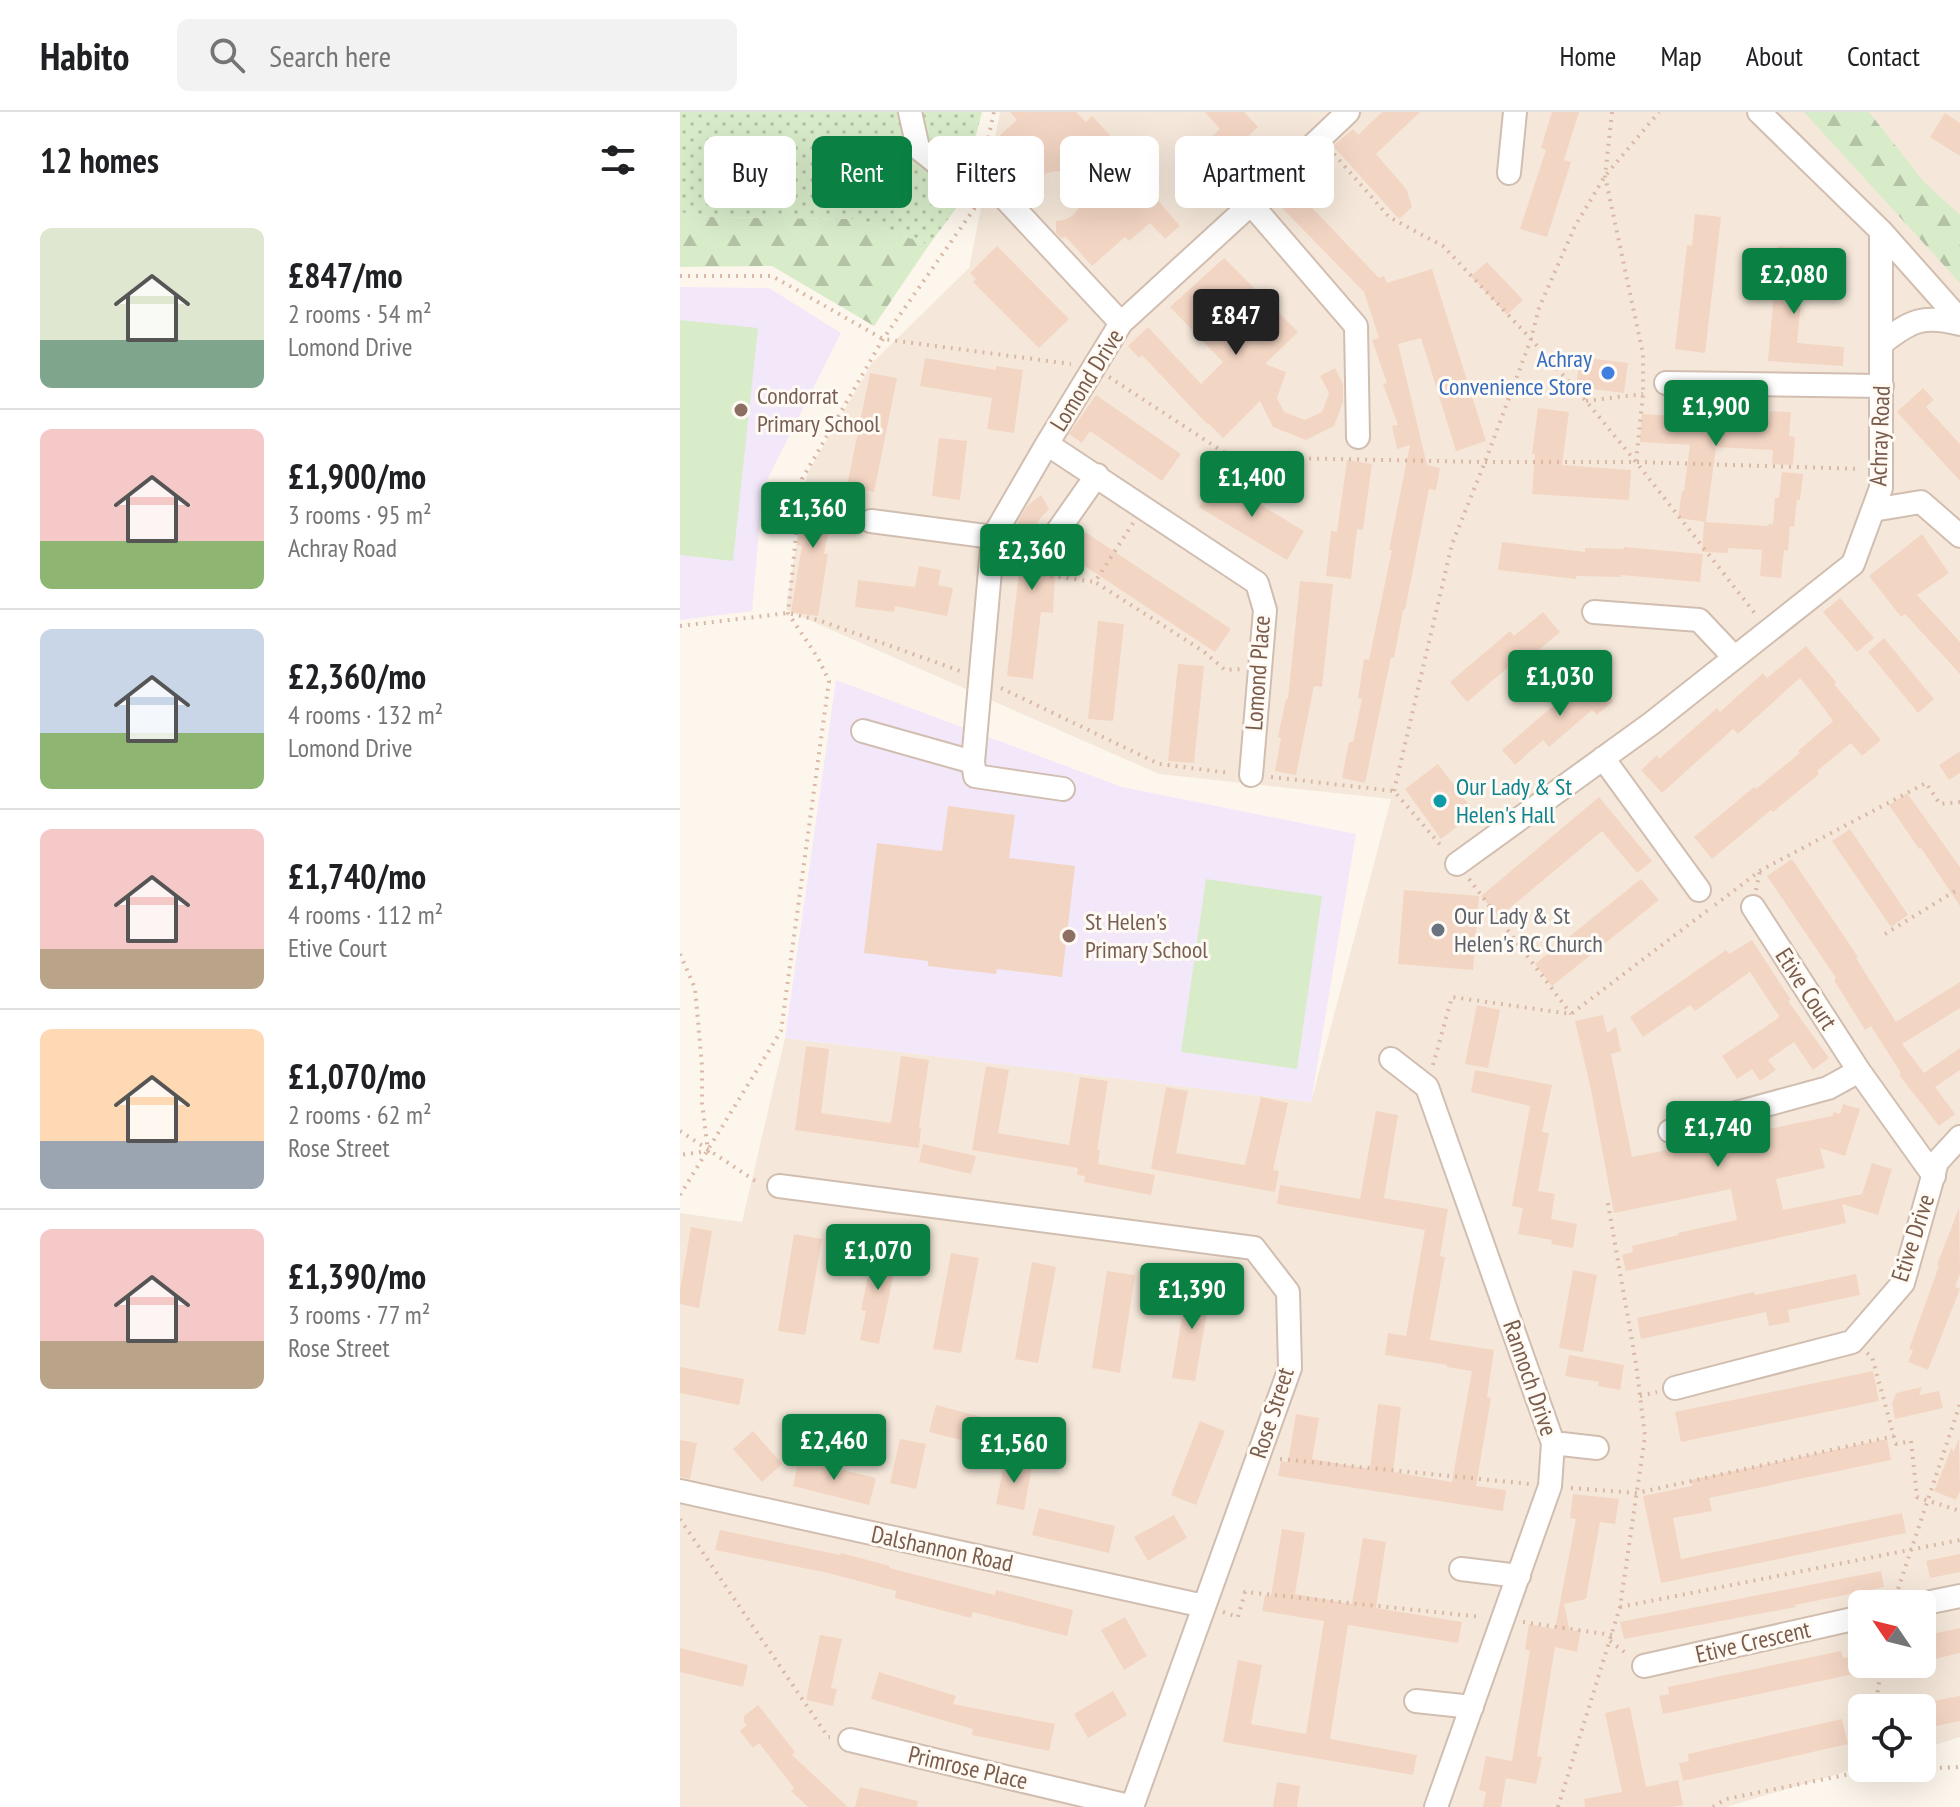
<!DOCTYPE html>
<meta charset="utf-8">
<style>
body{margin:0;font-family:"PT Sans Narrow",sans-serif;background:#f2f2f2;color:#202124;height:100vh;display:flex;flex-direction:column;font-size:30px;white-space:nowrap}
*{box-sizing:border-box;margin:0}
p{font-size:26px;color:#757577}
.icon{flex:none;width:44px;height:44px;fill:none;stroke:currentColor;stroke-width:2;stroke-linecap:round;stroke-linejoin:round}
.map{position:relative;flex:1;overflow:hidden}
.sheet{display:flex;flex-direction:column;background:#fff;width:680px}
.sheet>*{flex:none}
.hud{position:absolute;left:24px;top:24px;width:760px;height:72px;display:flex;gap:16px}
.needle{width:52px;rotate:305deg}
.controls{position:absolute;left:1168px;top:1478px;display:grid;gap:16px}
.controls a{display:grid;place-items:center;width:88px;height:88px;border-radius:12px;background:#fff;box-shadow:0 8px 32px #0002;font-size:40px}
.price{position:absolute;translate:-50% -68px;padding:0 18px;border-radius:8px;background:#0b8043;color:#fff;font-size:26px;line-height:52px;filter:drop-shadow(0 2px 4px #0008)}
.price::after{content:'';position:absolute;left:50%;top:48px;width:24px;height:18px;margin-left:-12px;background:inherit;clip-path:polygon(0 0,100% 0,50% 100%)}
.price.selected{background:#222;color:#fff}
ul{padding:0;list-style:none}
li{display:flex;align-items:center;gap:24px;height:200px;padding:0 40px}
li+li{border-top:2px solid #e0e0e0}
li span{display:grid;place-items:center;flex:none;width:224px;height:160px;border-radius:12px;color:#555}
li>.icon{margin-inline-start:auto}
span .icon{width:96px;height:96px;fill:#fffc;stroke-width:1}
li b{font-size:34px}
h2{display:flex;justify-content:space-between;align-items:center;height:96px;padding:0 40px;font-size:34px}
.pill{padding:0 28px;border-radius:12px;background:#fff;box-shadow:0 8px 32px #0002;font-size:28px;line-height:72px}
.pill.selected{background:#0b8043;color:#fff}
header{display:flex;align-items:center;gap:48px;box-sizing:border-box;height:112px;padding:0 40px;background:#fff;border-bottom:2px solid #e0e0e0}
header strong{font-size:38px}
nav{display:flex;gap:44px;margin-inline-start:auto;font-size:28px}
.search{width:560px;height:72px;background:#f2f2f2;display:flex;align-items:center;gap:20px;box-sizing:border-box;padding:0 28px;border-radius:12px;color:#757577;font-size:30px}
main{display:flex;flex:1;min-height:0}
.map>svg:first-child{display:block}
.residential{fill:#f5e8da;fill-rule:evenodd}
.education{fill:#f3e8fa}
.grass{fill:#d8ecc9}
.forest{fill:url(#forest-firs)}
.park{fill:url(#park-dots)}
.building{fill:#f3d5c3}
.lines{fill:none;stroke-linecap:round;stroke-linejoin:round}
.minor-casing{stroke:#d1beb0;stroke-width:26}
.path{stroke:#d9b8a5;stroke-width:4;stroke-dasharray:2 6;stroke-linecap:butt}
.minor{stroke:#fff;stroke-width:22}
.shop-dot{fill:#3f7fe0;stroke:#fffaf3;stroke-width:3}
.education-dot{fill:#8d6e63;stroke:#fffaf3;stroke-width:3}
.culture-dot{fill:#0f9aa8;stroke:#fffaf3;stroke-width:3}
.worship-dot{fill:#6b7280;stroke:#fffaf3;stroke-width:3}
.labels{text-anchor:middle;stroke-width:6;stroke-linejoin:round;paint-order:stroke}
.shop-label{font-size:24px;fill:#366cbe;stroke:#fffaf3;text-anchor:end}
.street-label{font-size:24px;fill:#7a5c4d;stroke:#fffaf3}
.education-label{font-size:24px;fill:#785e54;stroke:#fffaf3;text-anchor:start}
.culture-label{font-size:24px;fill:#0d838f;stroke:#fffaf3;text-anchor:start}
.worship-label{font-size:24px;fill:#5b616d;stroke:#fffaf3;text-anchor:start}
</style>
<header>
<strong>Habito</strong>
<div class="search"><svg class="icon" aria-label="search" viewBox="0 0 24 24"><circle cx="10" cy="10" r="6"/><path d="M15 15l6 6"/></svg>Search here</div>
<nav><a>Home</a><a>Map</a><a>About</a><a>Contact</a></nav>
</header>
<main>
<section class="sheet">
<h2>12 homes<svg class="icon" aria-label="filters" viewBox="0 0 24 24"><path d="M4 7h16M4 17h16"/><circle cx="9" cy="7" r="2"/><circle cx="15" cy="17" r="2"/></svg></h2>
<ul>
<li><span style="background:linear-gradient(#dfe7d0 70%,#7fa58c 0)"><svg class="icon" aria-label="home" viewBox="0 0 24 24"><path d="M3 11l9-7 9 7M6 9v11h12V9"/></svg></span><div><b>£847/mo</b><p>2 rooms · 54 m²</p><p>Lomond Drive</p></div></li>
<li><span style="background:linear-gradient(#f6c9c9 70%,#8fb573 0)"><svg class="icon" aria-label="home" viewBox="0 0 24 24"><path d="M3 11l9-7 9 7M6 9v11h12V9"/></svg></span><div><b>£1,900/mo</b><p>3 rooms · 95 m²</p><p>Achray Road</p></div></li>
<li><span style="background:linear-gradient(#c9d6e8 65%,#8fb573 0)"><svg class="icon" aria-label="home" viewBox="0 0 24 24"><path d="M3 11l9-7 9 7M6 9v11h12V9"/></svg></span><div><b>£2,360/mo</b><p>4 rooms · 132 m²</p><p>Lomond Drive</p></div></li>
<li><span style="background:linear-gradient(#f6c9c9 75%,#b9a48a 0)"><svg class="icon" aria-label="home" viewBox="0 0 24 24"><path d="M3 11l9-7 9 7M6 9v11h12V9"/></svg></span><div><b>£1,740/mo</b><p>4 rooms · 112 m²</p><p>Etive Court</p></div></li>
<li><span style="background:linear-gradient(#ffd9b3 70%,#9aa5b1 0)"><svg class="icon" aria-label="home" viewBox="0 0 24 24"><path d="M3 11l9-7 9 7M6 9v11h12V9"/></svg></span><div><b>£1,070/mo</b><p>2 rooms · 62 m²</p><p>Rose Street</p></div></li>
<li><span style="background:linear-gradient(#f6c9c9 70%,#b9a48a 0)"><svg class="icon" aria-label="home" viewBox="0 0 24 24"><path d="M3 11l9-7 9 7M6 9v11h12V9"/></svg></span><div><b>£1,390/mo</b><p>3 rooms · 77 m²</p><p>Rose Street</p></div></li>
</ul>
</section>
<div class="map">
<svg width="1280" height="1695" viewBox="0 0 1280 1695">
<defs>
<pattern id="forest-firs" width="22" height="20" patternUnits="userSpaceOnUse" patternTransform="scale(2)"><rect width="22" height="20" fill="#d8ecc9"/><path d="M5 1l3.5 6h-7zM16 11l3.5 6h-7z" fill="#b4c2a5"/></pattern>
<pattern id="park-dots" width="8" height="8" patternUnits="userSpaceOnUse" patternTransform="scale(2)"><rect width="8" height="8" fill="#d8ecc9"/><path d="M2 2h.1M6 6h.1" fill="none" stroke="#b4c2a5" stroke-width="1.8" stroke-linecap="round"/></pattern>
</defs>
<rect width="100%" height="100%" fill="#fdf6ec"/>
<path class="residential" d="M320 0H1280V1625L1242 1637V1596H1182V1655L1046 1695H0V1101L62 1110 105 926 631 990 711 687 479 662 106 498 127 362 192 251 289 156ZM1182 1492H1242V1552H1182Z"/>
<path class="education" d="M0 175 89 176 161 221 83 376 72 499 0 508Z
M156 568 442 675 676 722 631 990 105 926Z"/>
<path class="grass" d="M0 208 78 216 53 449 0 443Z
M526 767 642 784 617 957 501 940Z"/>
<path class="forest" d="M1124 0H1189L1244 70 1280 103V171Z
M0 100 28 105 178 107 249 133 194 214 92 154 0 155Z"/>
<path class="park" d="M0 0H302L277 95 249 133 178 107 28 105 0 100Z"/>
<path class="building" d="M330 0H396L406 10 412 4 430 23 424 28 460 66 459 67 500 114 485 127 470 111 449 129 445 125 412 154 386 125 381 126 376 121V109L384 108 392 104 398 97 401 88V80L398 71 392 65 384 60 375 59 367 61 359 66 354 74 353 84H342L336 78 338 67 348 53 320 23 337 8Z
M525 0H564L578 15 532 57 516 40 540 17Z
M702 0H740L696 42 727 78 732 95 719 107 653 34 673 17 678 23Z
M872 0H899L884 48 891 50 867 125 840 117 866 38 861 36Z
M1265 1 1280 11V44L1250 25Z
M618 81 699 166 704 164 707 171 752 157 806 329 776 339 741 226 718 232 747 353 760 356 756 378 749 377 725 498H723L714 546 711 545 685 671 662 666 669 630H673L682 587 678 586 684 547 689 548 712 438H709L730 333 717 337 712 314 718 313 703 272 707 271 692 228 699 226 684 180 602 96Z
M1015 102 1041 105 1025 241 995 237 1007 133 1012 134Z
M317 134 389 207 359 236 293 170 296 167 290 161Z
M1098 134 1126 136 1117 231 1164 235 1163 254 1088 249Z
M544 146 618 220 585 252 606 260 597 286 604 300 625 308 642 300 649 281 640 264 655 256 663 272V290L654 314 626 328 593 315 580 289 543 326 528 311 527 312 462 243 459 246 448 234 468 215 521 272 543 250 490 195Z
M807 150 843 188 827 203 791 164Z
M900 245 948 251 944 281 896 275Z
M245 246 316 258V254L343 258 334 321 307 317 312 286 240 274Z
M190 261 217 266 194 380 167 374Z
M1243 276 1254 288 1246 295 1280 332V369L1217 300Z
M416 283 501 342 482 369 410 319 402 331 389 322Z
M858 296 889 300 882 353 951 358 949 388 852 382 855 342H852Z
M1090 299 1111 300 1109 324 1115 325 1113 353 1092 352 1093 338 1036 335 1026 410 998 406 1002 379H1004L1010 333 960 330 962 302 1089 310Z
M259 326 287 329 280 388 252 384Z
M667 348 692 352 683 418 677 417 671 467 646 464 651 419 657 420Z
M1102 360 1123 362 1120 388H1117L1114 415 1110 414 1108 439 1104 438 1101 466 1080 464 1082 438 1048 436V441L1022 440 1024 410 1088 414 1089 412H1093L1095 386H1099Z
M536 366 624 419 607 448 519 395Z
M130 372 157 377 144 442H148L138 504 111 500 122 434 117 433Z
M361 383 369 397 358 409 356 423 358 431 369 441 385 443 388 459 375 464 373 501 361 500 353 567 327 564 339 460 349 451 340 433 337 420 339 407 347 394Z
M405 420 551 517 535 540 388 443 397 436 402 430Z
M1242 422 1269 461 1237 483 1280 530V562L1225 502 1221 505 1189 464Z
M822 430 905 440V436L944 437V435L1023 442 1020 470 941 463V465L896 464V467L818 458Z
M239 454 261 458 258 473 273 476 267 504 215 494 214 500 175 495 178 468 235 475Z
M620 469 653 472 642 575 634 574 616 663 595 659 601 626 598 625 606 587H608Z
M1160 486 1194 526 1177 540 1143 500Z
M863 500 880 520 849 546 845 541 787 590 770 570 830 519 834 524Z
M418 509 444 512 433 609 408 607Z
M1204 526 1254 587 1238 601 1188 540Z
M1126 534 1156 570 1154 572 1201 628 1182 644 1171 631 1137 659 1139 662 1093 700 1091 698 1032 747 1014 725 1074 675 1076 677 1120 641 1118 639 1153 609 1140 591 1120 566 1058 622 1053 617 982 681 961 658 977 643 979 647 1037 596 1040 600 1083 561 1087 566Z
M498 552 524 554 514 651 488 649Z
M910 562 933 589 917 603 912 598 869 635 863 628 835 653 822 638Z
M1280 639V661L1269 668 1259 653Z
M758 652 795 701 761 727 725 677Z
M1227 681 1280 755V794L1241 736 1239 737 1209 693Z
M919 685 972 749 957 761 922 719 819 805 801 784Z
M268 694 335 703 329 746 395 754 382 865 317 857 316 862 248 854V849L184 841 197 731 262 739Z
M1170 717 1228 803 1211 815 1152 729Z
M1112 747 1178 845 1176 846 1216 910 1280 870V896L1222 932 1244 961 1280 936V958L1255 975 1275 1002 1259 1014 1219 963 1221 961 1191 914 1185 918 1154 868 1156 866 1087 764Z
M961 767 979 788 872 874 855 852Z
M724 778 799 784 793 858 718 852Z
M1072 828 1111 888 1108 889 1149 946 1133 958 1114 930 1088 948 1096 958 1080 969 1072 957 1057 967 1042 944 1097 907 1099 904 1070 860 1015 899 1010 893 963 925 950 905 1046 838 1049 842Z
M797 893 820 898 808 956 785 952Z
M923 903 927 921 936 915 941 939 931 942 952 1045 1152 1004 1154 1000 1160 1002 1163 992 1180 997 1165 1044 1140 1036 1145 1056 1096 1067 1103 1098 1182 1082 1192 1051 1212 1057 1198 1103 1162 1092 1166 1111 946 1159 942 1143 953 1140 952 1134 999 1123 998 1121 1057 1108 1051 1077 934 1101 911 978 895 909Z
M126 934 149 937 141 1001 211 1011 221 944 249 948 239 1015 241 1016 239 1036 115 1018Z
M306 954 329 958 318 1021 389 1033 400 965 428 969 417 1038H420L418 1052 475 1063 471 1083 404 1070 405 1064 397 1063 398 1056 292 1038Z
M795 958 872 973 862 1020 869 1021 858 1079 875 1082 871 1107 897 1112 893 1136 871 1132 872 1128 838 1122 843 1096 832 1094 850 994 791 980Z
M486 975 508 979 496 1041 565 1053 581 985 608 991 593 1058 599 1059 595 1080 471 1057Z
M696 999 718 1003 704 1086 768 1097 760 1144 765 1145 750 1228 814 1238 807 1285 811 1286 796 1374 826 1378 823 1399 598 1364 601 1349 608 1350 616 1302 639 1306 632 1347 690 1357 698 1292 721 1295 713 1360 772 1370 792 1259 767 1255V1253L705 1243 708 1221 726 1224 745 1118 597 1092 600 1073 680 1087Z
M243 1032 296 1044 291 1062 239 1050Z
M1279 1096 1280 1162 1275 1175 1280 1177 1248 1258 1228 1250 1233 1238 1229 1237 1259 1154 1257 1153Z
M11 1115 32 1119 19 1196 0 1192V1178Z
M114 1122 142 1127 125 1223 98 1219Z
M195 1132 219 1136 199 1232 180 1228 186 1199 181 1198Z
M271 1141 299 1146 281 1241 253 1237Z
M352 1150 376 1155 358 1251 335 1247Z
M893 1158 917 1163 903 1240 879 1236Z
M427 1159 455 1163 440 1261 412 1256Z
M1176 1162 1180 1183 1108 1198 1110 1210 1089 1214 1086 1200 961 1227 957 1206 1074 1180 1075 1183Z
M508 1169 532 1172 515 1269 492 1266Z
M889 1243 944 1253 940 1278 918 1274 919 1270 885 1264Z
M0 1255 64 1267 59 1293 0 1281Z
M1193 1259 1199 1289 1001 1330 995 1300Z
M1242 1275 1239 1283 1259 1279 1263 1296 1215 1307 1212 1292 1216 1281Z
M256 1293 332 1313 325 1339 249 1320Z
M520 1309 545 1319 516 1393 491 1383Z
M73 1319 102 1352 82 1370 53 1337Z
M1279 1326 1280 1379 1276 1388 1254 1379 1272 1335 1273 1341Z
M220 1327 246 1332 236 1377 210 1371Z
M1207 1327 1211 1348 1029 1386 1032 1399 993 1406 1001 1447 1222 1401 1226 1421 981 1471 963 1384 1012 1374 1011 1368Z
M0 1328 17 1331 10 1367 0 1365Z
M119 1347 196 1366 189 1393 113 1374Z
M325 1348 352 1354 344 1398 316 1392Z
M893 1382 939 1387 935 1412 920 1410 906 1487 884 1492 890 1520 901 1517 897 1540 875 1535 857 1644 862 1645 856 1672 826 1666 821 1695H803L806 1680 799 1678 806 1644 832 1649 850 1538H845L849 1512 875 1517 896 1407 890 1406Z
M359 1396 435 1414 429 1441 352 1423Z
M494 1403 507 1426 468 1449 454 1425Z
M602 1417 625 1421 615 1482 672 1492 683 1426 706 1430 696 1496 782 1510 778 1531 668 1513 650 1627 737 1643 733 1663 543 1630 558 1548 582 1553 571 1612 626 1622 644 1509 582 1499 585 1483 591 1484Z
M40 1418 160 1443 161 1441 210 1454 209 1456 315 1483 316 1478 393 1498 387 1524 293 1500 291 1506 215 1486 216 1479 148 1461 35 1438Z
M1280 1442V1460L1250 1466 1246 1449Z
M1201 1459 1204 1475 1115 1493 1116 1495 944 1527 940 1510Z
M445 1505 467 1544 444 1558 421 1518Z
M1280 1516V1541L1242 1550V1524Z
M140 1523 162 1527 151 1576 157 1577 153 1594 126 1588Z
M0 1536 68 1553 63 1575 0 1560Z
M1161 1539 1163 1546 1175 1544 1179 1561 983 1602 979 1584 989 1582 988 1575Z
M199 1560 276 1584 273 1592 375 1612 369 1639 292 1623 293 1617 191 1587Z
M433 1579 447 1603 408 1626 394 1602Z
M1280 1584V1609L1242 1617V1591Z
M78 1593 115 1640 112 1643 168 1695H128L111 1679 114 1676 79 1631 73 1636 60 1619 67 1613 64 1610V1604Z
M950 1595 966 1675 998 1668 1003 1693 992 1695H905L904 1687 942 1680 925 1601Z
M1162 1607 1168 1632 1003 1669 999 1651 1009 1649 1008 1642Z
M597 1670 620 1674 617 1695H593Z
M180 1675 238 1689 237 1695H175Z"/>
<g class="lines">
<defs>
<path id="minor" d="M230 0 238 36 268 60 299 69 319 80 441 211
M1079 0 1201 119 1280 208
M829 61 835 0
M571 92 676 214 678 325
M1201 232C1230 209 1243 202 1280 212
M986 271 1202 274
M367 332 577 471 585 498 571 663
M1193 398 1241 390 1280 424
M191 409 313 425
M377 420 417 363
M914 500 1019 508 1054 545
M183 619 293 650 295 664 383 677
M923 646 1019 778
M293 650 313 425 367 332 441 211 571 92 668 0
M777 752 972 611 1173 452 1201 376V119
M1073 795 1179 959 1254 1064
M711 947 747 975 873 1331 870 1374 756 1695
M990 1019 1148 976 1179 959
M99 1074 574 1136 608 1180 610 1256 452 1695
M995 1276 1172 1230 1223 1171 1257 1050 1280 1025
M873 1331 917 1336
M0 1379 524 1494
M781 1457 839 1464
M1241 1492 1280 1484
M964 1554 1182 1505
M736 1589 792 1595
M170 1628 453 1695"/>
</defs>
<use href="#minor" class="minor-casing"/>
<path class="path" d="M932 0 925 64 963 242V282L956 350
M654 42 709 105 763 134 851 227 906 289 956 350 1077 504
M303 49 314 0
M0 164H92L203 227 391 252
M429 265 551 345 805 350H956L1180 357
M906 289 963 282
M453 411 415 470 523 539 545 558 562 557
M331 458 415 470
M0 514 108 501 138 508 283 560
M321 576 479 652 550 661
M591 665 714 679 763 736
M714 679 772 432 805 350 851 227 859 196 895 114 925 64 979 0
M789 767 891 902
M1076 778 1080 759
M1035 793 1081 758 1246 671 1260 692 1280 690
M1205 822 1280 776
M0 842 15 876 22 954V991L28 1039 0 1043
M753 953 772 885 891 902 1028 798
M0 1019 74 1068 81 1070
M0 1083 101 919 149 569 138 546 108 501 122 367 203 227 294 97 295 89
M1187 1241 1192 1245 1216 1332 1231 1329 1237 1385 1280 1399
M960 1284 977 1280
M600 1347 850 1372
M891 1376 957 1381 1214 1324
M0 1407 148 1625H150
M1213 1492 1280 1292
M940 1495 1280 1428
M543 1500 558 1505 565 1480 802 1505
M843 1510 932 1523
M930 1529 947 1542
M1195 1596 1202 1552
M878 1695 940 1495 965 1324 956 1252 927 1086
M1033 1695 1046 1687 1185 1659 1280 1655"/>
<use href="#minor" class="minor"/>
</g>
<circle class="shop-dot" cx="928" cy="261" r="8"/>
<g class="education-dot">
<circle cx="61" cy="298" r="8"/>
<circle cx="389" cy="824" r="8"/>
</g>
<circle class="culture-dot" cx="760" cy="689" r="8"/>
<circle class="worship-dot" cx="758" cy="818" r="8"/>
<g class="labels">
<g class="shop-label">
<text x="912" y="255">Achray<tspan x="912" dy="28">Convenience Store</tspan></text>
</g>
<g class="street-label">
<text transform="translate(407 268) rotate(-58)" y="8">Lomond Drive</text>
<text transform="translate(1200 324) rotate(-88)" y="8">Achray Road</text>
<text transform="translate(578 561) rotate(-86)" y="8">Lomond Place</text>
<text transform="translate(1126 877) rotate(57)" y="8">Etive Court</text>
<text transform="translate(1233 1126) rotate(-72)" y="8">Etive Drive</text>
<text transform="translate(850 1266) rotate(71)" y="8">Rannoch Drive</text>
<text transform="translate(592 1301) rotate(-72)" y="8">Rose Street</text>
<text transform="translate(262 1437) rotate(12)" y="8">Dalshannon Road</text>
<text transform="translate(1073 1530) rotate(-13)" y="8">Etive Crescent</text>
<text transform="translate(288 1656) rotate(13)" y="8">Primrose Place</text>
</g>
<g class="education-label">
<text x="77" y="292">Condorrat<tspan x="77" dy="28">Primary School</tspan></text>
<text x="405" y="818">St Helen's<tspan x="405" dy="28">Primary School</tspan></text>
</g>
<g class="culture-label">
<text x="776" y="683">Our Lady &amp; St<tspan x="776" dy="28">Helen's Hall</tspan></text>
</g>
<g class="worship-label">
<text x="774" y="812">Our Lady &amp; St<tspan x="774" dy="28">Helen's RC Church</tspan></text>
</g>
</g>
</svg>
<div class="controls">
<a><svg class="needle" viewBox="-14 -14 28 28"><path d="M0-13l5 13h-10z" fill="#e53935"/><path d="M0 13l5-13h-10z" fill="#757577"/></svg></a>
<a><svg class="icon" aria-label="locate" viewBox="0 0 24 24"><circle cx="12" cy="12" r="6"/><path d="M12 2v4M12 18v4M2 12h4M18 12h4"/></svg></a>
</div>
<b class="price" style="left:1114px;top:204px">£2,080</b>
<b class="price selected" style="left:556px;top:245px">£847</b>
<b class="price" style="left:1036px;top:336px">£1,900</b>
<b class="price" style="left:572px;top:407px">£1,400</b>
<b class="price" style="left:133px;top:438px">£1,360</b>
<b class="price" style="left:352px;top:480px">£2,360</b>
<b class="price" style="left:880px;top:606px">£1,030</b>
<b class="price" style="left:1038px;top:1057px">£1,740</b>
<b class="price" style="left:198px;top:1180px">£1,070</b>
<b class="price" style="left:512px;top:1219px">£1,390</b>
<b class="price" style="left:154px;top:1370px">£2,460</b>
<b class="price" style="left:334px;top:1373px">£1,560</b>
<div class="hud">
<a class="pill">Buy</a>
<a class="pill selected">Rent</a>
<a class="pill">Filters</a>
<a class="pill">New</a>
<a class="pill">Apartment</a>
</div>
</div>
</main>
